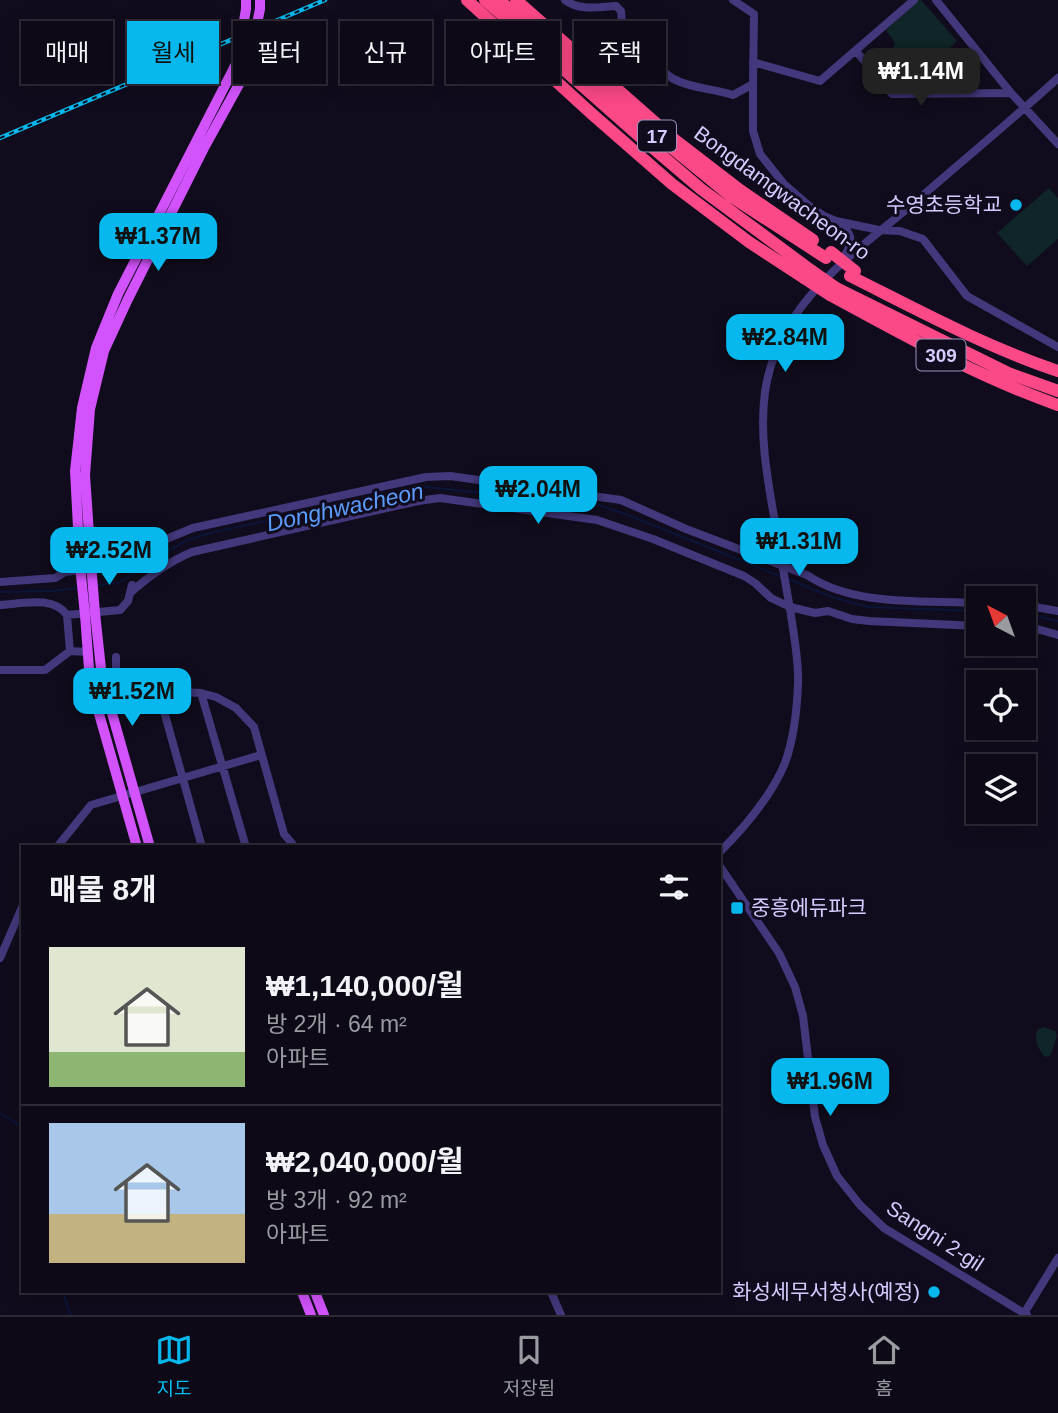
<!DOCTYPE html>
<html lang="ko">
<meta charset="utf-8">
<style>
body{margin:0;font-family:Arial,"Noto Sans KR",sans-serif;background:#1b1723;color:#f1f3f6;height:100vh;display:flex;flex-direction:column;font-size:26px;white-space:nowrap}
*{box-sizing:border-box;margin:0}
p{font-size:23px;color:#9a9aa1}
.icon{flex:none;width:38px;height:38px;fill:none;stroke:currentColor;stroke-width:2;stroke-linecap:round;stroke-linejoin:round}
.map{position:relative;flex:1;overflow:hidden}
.drawer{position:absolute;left:21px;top:845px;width:700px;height:448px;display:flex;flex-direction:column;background:#0d0916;border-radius:0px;box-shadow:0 4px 18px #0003,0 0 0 2px #2d2a35}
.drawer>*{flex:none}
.guide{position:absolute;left:21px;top:21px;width:700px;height:63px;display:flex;gap:14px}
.needle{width:46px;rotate:319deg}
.fabs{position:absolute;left:966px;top:586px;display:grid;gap:14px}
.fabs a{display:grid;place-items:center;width:70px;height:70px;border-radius:0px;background:#0d0916;box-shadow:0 4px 18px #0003,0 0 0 2px #2d2a35;font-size:35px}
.price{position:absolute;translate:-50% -60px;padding:0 16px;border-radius:14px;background:#06b8ed;color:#111;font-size:23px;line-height:46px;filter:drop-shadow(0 2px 4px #0008)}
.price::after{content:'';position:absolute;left:50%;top:42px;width:21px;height:16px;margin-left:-10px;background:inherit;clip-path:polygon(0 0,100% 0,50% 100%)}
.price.on{background:#222;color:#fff}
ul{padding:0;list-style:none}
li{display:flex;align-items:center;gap:21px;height:175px;padding:0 28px}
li+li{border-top:2px solid #2d2a35}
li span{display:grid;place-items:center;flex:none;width:196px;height:140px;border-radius:0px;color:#555}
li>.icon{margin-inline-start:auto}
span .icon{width:84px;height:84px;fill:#fffc;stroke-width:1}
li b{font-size:30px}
h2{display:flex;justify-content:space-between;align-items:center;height:84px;padding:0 28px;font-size:30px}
.pill{padding:0 24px;border-radius:0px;background:#0d0916;box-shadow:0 4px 18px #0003,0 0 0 2px #2d2a35;font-size:24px;line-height:63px}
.pill.on{background:#06b8ed;color:#111}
.tabs{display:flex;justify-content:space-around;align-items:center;height:98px;border-top:2px solid #2d2a35;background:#0d0916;font-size:19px;color:#9a9aa1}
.tabs a{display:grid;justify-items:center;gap:4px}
.tabs .on{color:#06b8ed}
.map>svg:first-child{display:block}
.green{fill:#0f2527}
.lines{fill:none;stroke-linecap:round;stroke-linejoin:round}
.stream{stroke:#0a1539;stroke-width:2}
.minor{stroke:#43387b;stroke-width:8}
.major{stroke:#d253fb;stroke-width:10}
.highway{stroke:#fb4886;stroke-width:12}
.rail-casing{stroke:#06b8ed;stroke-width:4.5}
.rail{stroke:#110c1d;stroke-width:2;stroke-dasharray:5;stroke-linecap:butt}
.minor-bridge{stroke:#43387b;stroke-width:8}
.major-bridge{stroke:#d253fb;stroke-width:10}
.highway-bridge{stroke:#fb4886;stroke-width:12}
.poi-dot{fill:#06b8ed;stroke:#110c1d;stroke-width:2.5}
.labels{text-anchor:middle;stroke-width:6;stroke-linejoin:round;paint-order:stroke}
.shield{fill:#110c1d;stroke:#9b91ba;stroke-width:2}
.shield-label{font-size:19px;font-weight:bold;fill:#d6cafe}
.street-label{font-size:21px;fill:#d6cafe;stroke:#110c1d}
.poi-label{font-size:21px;fill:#d6cafe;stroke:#110c1d;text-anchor:end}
.water-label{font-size:23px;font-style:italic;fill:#5a9bfb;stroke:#110c1d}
</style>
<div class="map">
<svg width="1058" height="1315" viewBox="0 0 1058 1315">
<rect width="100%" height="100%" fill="#110c1d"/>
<path class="green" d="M919 0H921L957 41 942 55 973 86 891 89 883 79 895 43 886 30Z
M1049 188 1058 198V239L1027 266 997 233Z
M1044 1027 1055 1031 1057 1036 1051 1054 1048 1057 1044 1056C1038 1048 1033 1038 1038 1029Z"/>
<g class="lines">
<path class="stream" d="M788 579 832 597 869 607 978 611
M97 585 120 582 166 552 188 540 214 532 425 487 598 505 628 515 780 576
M0 592 53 591 77 588
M1024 613 1058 621
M0 1113 19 1125 23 1134
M63 1292 70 1315"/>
<path class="minor" d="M565 0C579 11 599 7 616 6L621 11 623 36C633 43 646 49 655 58 659 64 663 72 669 76 683 87 715 89 733 95L753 84V131L760 154 784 184 808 205 824 216 836 221 879 230 900 231 923 239 967 296 1058 347
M733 0 754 14 753 84
M936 0 1011 93
M856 51 892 94 1011 93 1058 144
M753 62 820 81 914 0
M838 223C852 232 854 241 845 255
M779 546C771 495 758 443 765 392 778 303 850 257 913 204 961 162 1011 121 1058 78
M138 549 154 544 193 528 426 477 450 476 621 500 686 529 807 575C854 607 924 600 978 603
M0 582 55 578 65 572 110 567 135 560
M132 585 130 593C149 576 168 562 192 552L418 501 440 498 597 520 653 539 744 576 755 583 771 598 790 607 815 613 828 611 852 619 869 621 978 626
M0 605C21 604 53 595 67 615L120 610 128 601 130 593
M1024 605 1058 611
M67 615 70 651
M1024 628 1037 629 1058 635
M0 670H45L70 651 88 652
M104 687 116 682V657
M201 693 246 847
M57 847 91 805 261 755
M202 847 160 697 182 692 201 693 216 697 236 708 254 727 284 834 295 847
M719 853C745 827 771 797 785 763 794 738 797 710 798 684 799 661 794 637 791 615
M719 865 779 953 795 987 803 1016 815 1117 823 1145 837 1176 860 1205 884 1228 1027 1315
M0 958 23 905
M551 1292 561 1315
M1023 1315 1058 1258"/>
<path class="major" d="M91 563 85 475 90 409 104 351 128 299 205 146 248 68 260 9V0
M80 565 75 471 82 408 96 348 118 294 237 62 246 9V0
M95 613 102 678 150 847
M85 615 90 682 137 847
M302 1292 311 1315
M315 1292 324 1315"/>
<path class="highway" d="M467 0 592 114 672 184 749 242 804 278
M485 0 647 143 701 189 812 271
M499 0 632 115 732 197 826 258
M516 0 675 140 740 190 813 240
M850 276C918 310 986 347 1058 371
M836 288 1008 373 1058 391
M830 295C904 335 978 377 1058 405"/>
<defs>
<path id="rail" d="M0 138 325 0"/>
</defs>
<use href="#rail" class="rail-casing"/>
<use href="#rail" class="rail"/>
<path class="minor-bridge" d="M779 546 791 615"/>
<path class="major-bridge" d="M91 563 95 613
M80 565 85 615"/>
<path class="highway-bridge" d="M831 252 855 271
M812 271 836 288
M804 278 830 295"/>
</g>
<g class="poi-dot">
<circle cx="1016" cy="205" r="7"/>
<rect x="730" y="901" width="14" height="14" rx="3.5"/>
<circle cx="934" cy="1292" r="7"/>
</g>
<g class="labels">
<g class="shield">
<rect x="638" y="120.5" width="38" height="31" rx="5"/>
<rect x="916.5" y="339.5" width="49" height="31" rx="5"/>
</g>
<g class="shield-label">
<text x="657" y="143">17</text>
<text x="941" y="362">309</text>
</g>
<g class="street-label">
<text transform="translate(782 193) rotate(36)" y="7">Bongdamgwacheon-ro</text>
<text transform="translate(935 1236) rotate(33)" y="7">Sangni 2-gil</text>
</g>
<g class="poi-label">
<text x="1002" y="212">수영초등학교</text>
<text x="751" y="915" text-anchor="start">중흥에듀파크</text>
<text x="920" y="1299">화성세무서청사(예정)</text>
</g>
<g class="water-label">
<text transform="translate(345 507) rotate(-12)" y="8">Donghwacheon</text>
</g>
</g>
</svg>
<div class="fabs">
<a><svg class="needle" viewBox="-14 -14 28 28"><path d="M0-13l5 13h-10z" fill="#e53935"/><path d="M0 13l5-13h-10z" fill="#9a9aa1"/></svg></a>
<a><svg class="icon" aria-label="locate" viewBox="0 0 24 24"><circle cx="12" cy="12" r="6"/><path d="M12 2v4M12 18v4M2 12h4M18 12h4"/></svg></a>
<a><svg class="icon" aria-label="layers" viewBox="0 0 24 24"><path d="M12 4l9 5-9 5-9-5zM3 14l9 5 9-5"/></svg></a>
</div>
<b class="price on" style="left:921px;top:108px">₩1.14M</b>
<b class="price" style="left:158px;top:273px">₩1.37M</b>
<b class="price" style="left:785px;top:374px">₩2.84M</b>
<b class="price" style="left:538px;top:526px">₩2.04M</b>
<b class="price" style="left:799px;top:578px">₩1.31M</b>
<b class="price" style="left:109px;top:587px">₩2.52M</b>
<b class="price" style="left:132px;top:728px">₩1.52M</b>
<b class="price" style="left:830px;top:1118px">₩1.96M</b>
<div class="guide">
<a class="pill">매매</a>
<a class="pill on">월세</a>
<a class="pill">필터</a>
<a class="pill">신규</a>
<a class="pill">아파트</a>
<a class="pill">주택</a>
</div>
<section class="drawer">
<h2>매물 8개<svg class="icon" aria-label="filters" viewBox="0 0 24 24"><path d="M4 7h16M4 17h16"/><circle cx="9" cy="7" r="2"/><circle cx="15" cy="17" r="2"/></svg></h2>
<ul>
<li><span style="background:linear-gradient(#dfe7d0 75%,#8fb573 0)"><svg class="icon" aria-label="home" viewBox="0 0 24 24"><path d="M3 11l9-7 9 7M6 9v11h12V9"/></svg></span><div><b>₩1,140,000/월</b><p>방 2개 · 64 m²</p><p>아파트</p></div></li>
<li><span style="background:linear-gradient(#a9c7e8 65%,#c2b280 0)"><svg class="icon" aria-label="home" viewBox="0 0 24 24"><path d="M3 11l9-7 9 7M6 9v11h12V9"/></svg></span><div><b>₩2,040,000/월</b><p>방 3개 · 92 m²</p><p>아파트</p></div></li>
</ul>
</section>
</div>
<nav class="tabs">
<a class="on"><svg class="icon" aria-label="map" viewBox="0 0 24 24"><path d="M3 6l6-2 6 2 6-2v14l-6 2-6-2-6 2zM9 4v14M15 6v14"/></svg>지도</a>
<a><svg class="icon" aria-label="saved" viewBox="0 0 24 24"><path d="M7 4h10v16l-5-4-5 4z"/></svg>저장됨</a>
<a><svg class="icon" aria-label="home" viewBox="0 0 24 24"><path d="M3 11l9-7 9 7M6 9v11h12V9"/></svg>홈</a>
</nav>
